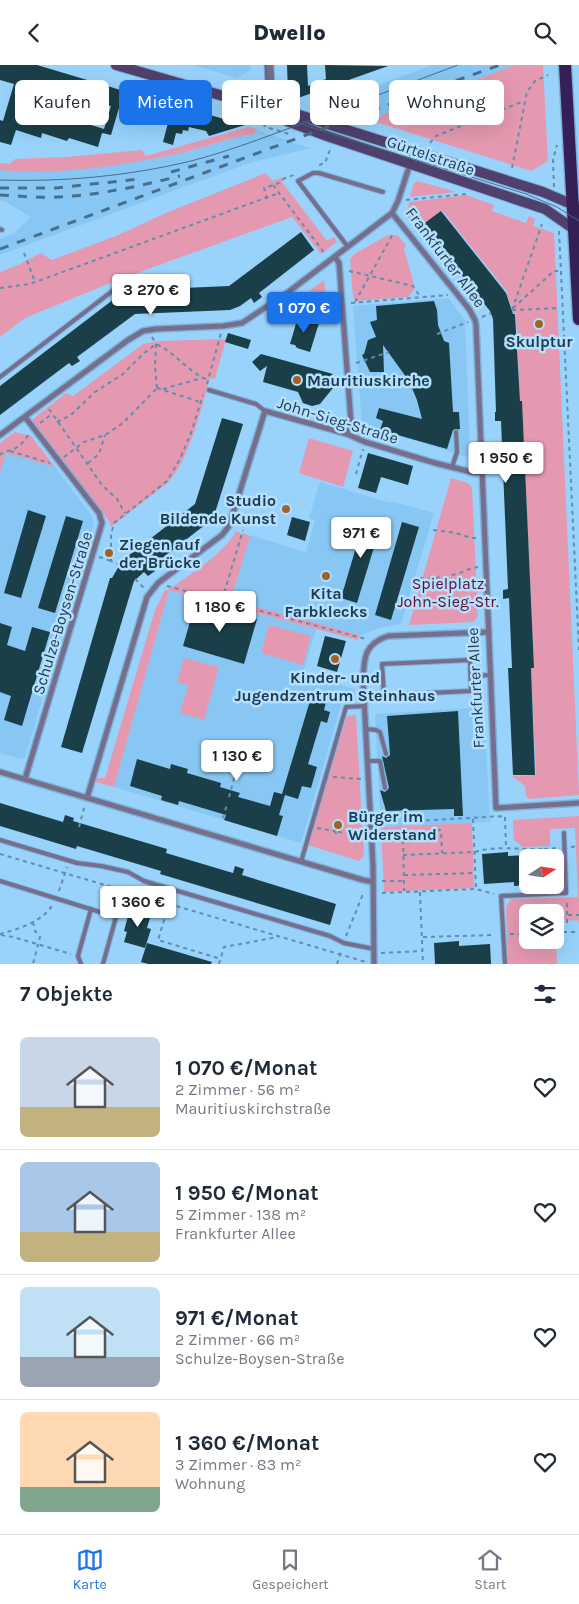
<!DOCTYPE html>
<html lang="de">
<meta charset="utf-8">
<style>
body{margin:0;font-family:Karla,sans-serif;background:#f6f6f7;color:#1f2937;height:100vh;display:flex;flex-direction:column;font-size:19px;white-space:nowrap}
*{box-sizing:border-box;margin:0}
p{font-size:16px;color:#747a83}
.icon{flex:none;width:28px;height:28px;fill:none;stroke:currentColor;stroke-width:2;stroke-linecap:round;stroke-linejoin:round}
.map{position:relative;height:899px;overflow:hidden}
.sheet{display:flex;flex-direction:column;background:#fff;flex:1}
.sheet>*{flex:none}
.banner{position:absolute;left:15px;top:15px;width:550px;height:45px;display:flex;gap:10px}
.needle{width:32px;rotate:78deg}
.tools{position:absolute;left:519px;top:784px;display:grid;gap:10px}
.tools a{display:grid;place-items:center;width:45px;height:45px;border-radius:8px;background:#fff;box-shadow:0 5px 20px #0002;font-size:25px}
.price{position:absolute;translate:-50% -42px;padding:0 11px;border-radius:5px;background:#fff;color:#222;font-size:16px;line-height:32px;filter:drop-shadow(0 1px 2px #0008)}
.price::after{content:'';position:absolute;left:50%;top:30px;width:15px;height:11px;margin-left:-8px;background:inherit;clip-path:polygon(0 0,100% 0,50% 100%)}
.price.selected{background:#1a73e8;color:#fff}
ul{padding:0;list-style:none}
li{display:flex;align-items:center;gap:15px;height:125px;padding:0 20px}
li+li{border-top:1px solid #e0e1e3}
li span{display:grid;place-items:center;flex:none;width:140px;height:100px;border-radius:8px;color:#555}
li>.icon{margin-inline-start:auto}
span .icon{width:60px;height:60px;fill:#fffc;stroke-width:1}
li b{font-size:21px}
h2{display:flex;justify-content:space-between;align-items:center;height:60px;padding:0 20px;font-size:21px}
.pill{padding:0 18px;border-radius:8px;background:#fff;box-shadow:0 5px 20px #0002;font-size:18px;line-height:45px}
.pill.selected{background:#1a73e8;color:#fff}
header{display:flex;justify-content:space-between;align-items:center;height:65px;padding:0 20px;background:#fff;font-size:22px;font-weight:800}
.menu{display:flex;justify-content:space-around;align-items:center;height:70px;border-top:1px solid #e0e1e3;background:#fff;font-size:14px;color:#747a83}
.menu a{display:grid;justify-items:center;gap:2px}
.menu .selected{color:#1a73e8}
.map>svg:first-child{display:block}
.built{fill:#88c7f4}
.green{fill:#e599b0;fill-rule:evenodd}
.building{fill:#1a3f49;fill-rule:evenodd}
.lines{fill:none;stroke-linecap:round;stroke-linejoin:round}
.service-casing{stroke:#7db1d6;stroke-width:6}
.minor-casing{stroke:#7db1d6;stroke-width:8}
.tertiary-casing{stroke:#7db1d6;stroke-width:11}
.secondary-casing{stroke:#7db1d6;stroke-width:12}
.primary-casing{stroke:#7db1d6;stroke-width:15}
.path{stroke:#608ead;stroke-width:2;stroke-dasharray:4 4;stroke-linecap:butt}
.service{stroke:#776d8d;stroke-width:4}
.minor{stroke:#776d8d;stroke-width:5}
.tertiary{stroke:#776d8d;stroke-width:9}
.secondary{stroke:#50406e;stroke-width:10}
.primary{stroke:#361f57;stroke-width:12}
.tram{stroke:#476f8b;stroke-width:1}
.rail{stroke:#476f8b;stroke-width:3;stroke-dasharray:9 9;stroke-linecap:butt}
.poi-dot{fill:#a16229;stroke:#b4dffd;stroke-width:2}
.labels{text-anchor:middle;stroke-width:5;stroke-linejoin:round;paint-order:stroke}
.street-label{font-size:16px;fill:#1b3a4f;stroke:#b4dffd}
.poi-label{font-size:16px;font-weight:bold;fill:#1b3a4f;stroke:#b4dffd}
.park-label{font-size:16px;fill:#5e0e32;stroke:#b4dffd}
</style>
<header><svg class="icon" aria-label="back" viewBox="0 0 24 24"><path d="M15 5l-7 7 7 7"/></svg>Dwello<svg class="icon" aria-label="search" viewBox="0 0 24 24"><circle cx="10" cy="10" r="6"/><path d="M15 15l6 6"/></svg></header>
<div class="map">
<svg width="579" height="899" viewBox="0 0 579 899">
<rect width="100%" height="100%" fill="#99d3fc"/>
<path class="built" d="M192 0H250L251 5 237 13Z
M432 0H515L382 50 376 57 326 40Z
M256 65 311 83 253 97 211 112 0 190V174L13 169 31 152 4 136H0V105L86 103 143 96 194 85 244 70 255 69Z
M448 233 465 255 470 393 362 359 353 241Z
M6 388 55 402 91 450 94 458 25 693 21 694 0 688V407Z
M320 417 391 438 392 436 434 448 401 559 383 562 360 570 231 536 250 470 306 487 315 455 309 453Z
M169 525 316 564 303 609 355 624V636L342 637 301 778 114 722Z
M484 642 490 757 381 762 375 649Z"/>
<path class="green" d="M515 0H543L548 96 531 106 376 57 382 50Z
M248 62 261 65H256L255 69C231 71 208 82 185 87 129 100 57 111 0 105V98L10 99 15 94 66 92 142 85 146 91Z
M266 108 272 116 284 112 282 117 327 176 334 172 337 177 321 189 292 152 120 214 25 253 0 272V207L18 200 41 188 52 195 118 170 166 148Z
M418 116 456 127 410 132 414 118Z
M466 130 494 140 492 146 526 158 529 151 535 154 533 161 554 168 579 730 529 734 526 731 525 721 512 711 536 710 531 603H534L522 336H520L516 248H513L509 235 506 230 508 228 442 145 418 164 407 151 409 137Z
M390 169 398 171 406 180 404 184 415 223 408 232 356 236 353 232 350 194 354 189Z
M324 215 328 260 281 247Z
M226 274 215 314 210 313C201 344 189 399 165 420L111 462 109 456 32 356 33 354 66 328 73 331 143 279 159 276Z
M15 367 31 371 55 402 6 388 0 407V378Z
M309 373 353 386 343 422 299 408Z
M451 413 468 418 472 423 478 550 474 557 409 560Z
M236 466 240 468V469L242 468 250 471 231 535 360 570 358 575 169 525 114 722 96 717 97 713H105L155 545 165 525H168C188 511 226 487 236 466Z
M269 560 311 571 303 600 261 588Z
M184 593 219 602 204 655 180 648 188 620 177 617Z
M356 650 364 791 359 796 308 780 347 651Z
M579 751V859L578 855 555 856 557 899H508L506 842 511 834 578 832 575 763 550 764V781L523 782 514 775 513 755ZM528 848H555V875H528Z
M472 758 474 823 384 827 381 762Z"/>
<path class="building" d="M0 0H37L144 32 139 49 119 43 111 70 102 68 98 82 69 73 67 76 42 68 41 73 16 65 11 80 0 77V55L3 56 14 19 0 15ZM55 26 72 30 65 54 49 49ZM82 32 111 41 104 64 75 55Z
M287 0H307L308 21 326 14 325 0 388 1 298 33 291 31 288 27Z
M173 39 196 46 245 60 209 71 206 66 189 62 188 66 183 65 182 69 176 68 173 80 163 77Z
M441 146 506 228 513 249H515L520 336H522L534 603H531L535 710H513L508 603H512L509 533 503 534V525L508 524 501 356H495V347H496L493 254 490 246 422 160Z
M301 167 314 185 259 228 262 232 254 238 251 233 240 241 230 245 135 249 77 292 80 296 72 301 69 298 0 350V321L118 231 120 233 130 228 137 227V225L229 221Z
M434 236 437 245 438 260 444 276 449 278 453 347H459L460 364 453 365 447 384 380 365 383 356 376 353 379 343 422 354 417 335 409 316 383 280 384 307H370L362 290 364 289 368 275 376 272 370 257 377 255 376 241Z
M298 252 319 258 310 287 297 283 295 280 290 279Z
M228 268 251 275 248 284 225 277Z
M261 289 333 309 327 314 333 319V323L320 339 312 341 303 338 298 327 263 317 267 301 260 306 252 297Z
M222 353 243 359 214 451 210 456 152 501 155 506 148 511 144 507 134 516 82 688 61 682 110 513H112L119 501 124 497 123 495 195 439Z
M368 388 413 401 408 420 381 412 376 428 358 423Z
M28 445 46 451 21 533 4 528Z
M66 451 83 456 55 548 38 543Z
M292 452 310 457 305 476 287 470Z
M365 452 382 456 357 538 341 533Z
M402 457 419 462 391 555 375 550Z
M196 536 257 554 244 599 183 581Z
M0 558 12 562 7 580 25 586 32 562 50 567 22 661 4 655 11 631 0 627Z
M325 571 346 576 337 607 317 601Z
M312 629 327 633 324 645 330 647 327 658 321 656 308 699 317 702 311 723 302 721 298 734 285 730 279 750 283 751 277 771 224 755 226 750 179 736 178 740 161 735 162 731 130 721 137 694 170 704 171 699 188 704 187 708 221 718 220 722 240 728 238 732 270 741 274 727 282 729Z
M458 646 463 751H454V744L386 746 380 725 385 727 389 723 382 691 386 693 390 690 387 651Z
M0 738 63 757 65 750 74 753 73 756 167 784 166 788 233 808 235 801 244 804 242 810 336 839 330 860 160 809 161 806 77 781 76 784 0 761Z
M508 787V791L528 790V820L514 821V817L484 819 482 789Z
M130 844 151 849 147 863 151 864 145 883 124 877 127 867 124 866Z
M459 876V881L490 879 491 899H435L434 878Z
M147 878 212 897 211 899H148L141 897Z"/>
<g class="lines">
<defs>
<path id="service" d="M0 164 2 165
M348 182 298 116 313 108H319L383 127
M0 312 115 224
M209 325 256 339 265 346
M452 402 457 387 456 367
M470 595 471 626 384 630 382 599Z
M471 611 491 610
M363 615 383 614
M366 664 376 665 380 667 386 689
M368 696H380L385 723
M0 775 77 798 101 801 128 807 144 816 330 871 344 878 374 884
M301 797 346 642 365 641
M0 816 116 852 103 899
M81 899 78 891 91 844
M505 899 501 831 566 828 564 768"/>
<path id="minor" d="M392 148 469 244 475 255 476 260 496 743 579 738
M335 192 339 198 351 358 347 369
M25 352 99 448 102 458 25 714
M0 370 128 275 143 266 156 264 223 261 242 258 287 228 392 148 398 136 410 99
M0 707 363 815 373 817
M87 733 147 532 158 518 222 470 229 461 265 346 347 369 365 377 435 398 471 407 481 408
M374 899 373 800 363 615C364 593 364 579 388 571L489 567"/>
<path id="tertiary" d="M269 0 270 25 275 48"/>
<path id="secondary" d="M116 0 237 35 275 48 287 56 327 71 545 144 578 167
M275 48 296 49 543 127 578 142"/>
<path id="primary" d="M565 0 579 254"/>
</defs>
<use href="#service" class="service-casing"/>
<use href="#minor" class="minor-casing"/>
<use href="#tertiary" class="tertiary-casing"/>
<use href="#secondary" class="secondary-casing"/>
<use href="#primary" class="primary-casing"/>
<path class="path" d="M249 51 258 54 266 62 289 69
M430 78 436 71 524 36
M319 100 325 98 330 85
M512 103 527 27 535 16 548 10
M273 120 326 190
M554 122 553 95 557 80
M267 134 264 123 277 119 285 113 294 110
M406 135 466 129
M559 166 579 585
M24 188 35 217
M349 206 413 221 421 233
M0 223 30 219 279 128
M292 234 294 237 308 241 326 253H329
M355 237 393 169
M351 238 448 230
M513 243 554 206H558
M512 245 542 159
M512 245 560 243
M482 252 491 248
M437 269 468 257
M152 272 156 279 155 302 157 323
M356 298 389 287
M207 319 221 268
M157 323 200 337
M163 324 202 313
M49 344 102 420 117 434 125 448
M338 353 341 354
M57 357 71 350 95 327 123 309 143 289 156 279C176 288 188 307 208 315
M40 358 52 349
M10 386 50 398
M0 390 4 386C15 386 23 379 28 370
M64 392 84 377 105 370 123 358 157 323
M88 398 99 389 105 370
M356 409 363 384
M433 465 456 468 471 473H477
M99 492 111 496
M120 500 111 496V470L114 458 167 416 180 394 191 368 203 330
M420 513C431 515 445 512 456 509 464 507 470 503 478 502
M135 514 144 523
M167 521 366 574
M222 535 243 465
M333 712 361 714
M229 732 238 698
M505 752 506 782
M223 753 227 739
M473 754 476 824
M378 758 505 751
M79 762 84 743
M317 763 334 766 336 765 338 767 336 768 334 766
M338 767 363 768
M403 767 404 826
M381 768 441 765 442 788
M571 782 579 781
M544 784 557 783
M0 789 366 897
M403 790 475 787C498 780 520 785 544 784V792
M404 810 476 808
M382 816H404
M59 826 67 802
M420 827 423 899
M382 828 476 824 494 829
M169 839 158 875 221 894
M110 842 116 823
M568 850H579
M33 857 35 866 40 872 33 899
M567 858V835
M555 867H579
M0 869C18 864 43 857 53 839
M510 869H528
M1 870 13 872 71 889
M346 871 363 829
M423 872 495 870
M381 888 423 886
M219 899 224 882 278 872
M337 899 342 884"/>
<use href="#service" class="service"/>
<use href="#minor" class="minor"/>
<use href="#tertiary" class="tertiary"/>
<use href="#secondary" class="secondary"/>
<use href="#primary" class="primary"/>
<path class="tram" d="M266 0C268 31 277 46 304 60L526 129 557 142 579 156
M0 115C65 117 128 111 191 96 230 86 268 71 306 57 357 38 407 19 458 0"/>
<path class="rail" d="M171 107 229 91
M0 123H56L139 114
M0 130C19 131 39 133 58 132 100 130 140 121 180 111
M0 184 357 51 500 0"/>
</g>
<g class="poi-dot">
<circle cx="539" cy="259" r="5"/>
<circle cx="297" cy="315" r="5"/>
<circle cx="286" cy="444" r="5"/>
<circle cx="109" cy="488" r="5"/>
<circle cx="326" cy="511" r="5"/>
<circle cx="335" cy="594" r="5"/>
<circle cx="338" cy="760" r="5"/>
</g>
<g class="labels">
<g class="street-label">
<text transform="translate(431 90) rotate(19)" y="6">Gürtelstraße</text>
<text transform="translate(446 192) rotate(53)" y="6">Frankfurter Allee</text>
<text transform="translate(338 355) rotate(17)" y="6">John-Sieg-Straße</text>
<text transform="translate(62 548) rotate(-73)" y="6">Schulze-Boysen-Straße</text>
<text transform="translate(475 623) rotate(-93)" y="6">Frankfurter Allee</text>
</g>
<g class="poi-label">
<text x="539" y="282">Skulptur</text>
<text x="307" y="321" text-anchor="start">Mauritiuskirche</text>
<text x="276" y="441" text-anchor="end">Studio<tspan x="276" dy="18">Bildende Kunst</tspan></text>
<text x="119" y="485" text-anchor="start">Ziegen auf<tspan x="119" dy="18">der Brücke</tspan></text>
<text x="326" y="534">Kita<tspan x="326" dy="18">Farbklecks</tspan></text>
<text x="335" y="618">Kinder- und<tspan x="335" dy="18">Jugendzentrum Steinhaus</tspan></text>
<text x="348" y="757" text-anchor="start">Bürger im<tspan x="348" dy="18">Widerstand</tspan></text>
</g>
<g class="park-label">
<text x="448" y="524">Spielplatz<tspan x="448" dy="18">John-Sieg-Str.</tspan></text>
</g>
</g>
</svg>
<div class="tools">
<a><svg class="needle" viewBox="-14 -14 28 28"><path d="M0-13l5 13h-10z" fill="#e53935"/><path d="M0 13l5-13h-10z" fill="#747a83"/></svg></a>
<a><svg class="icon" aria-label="layers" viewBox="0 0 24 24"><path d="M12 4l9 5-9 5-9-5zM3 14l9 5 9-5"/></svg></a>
</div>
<b class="price" style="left:151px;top:251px">3 270 €</b>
<b class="price selected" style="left:304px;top:269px">1 070 €</b>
<b class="price" style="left:506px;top:419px">1 950 €</b>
<b class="price" style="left:361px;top:494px">971 €</b>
<b class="price" style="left:220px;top:568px">1 180 €</b>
<b class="price" style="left:237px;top:717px">1 130 €</b>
<b class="price" style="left:138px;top:863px">1 360 €</b>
<div class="banner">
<a class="pill">Kaufen</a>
<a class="pill selected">Mieten</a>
<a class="pill">Filter</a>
<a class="pill">Neu</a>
<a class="pill">Wohnung</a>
</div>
</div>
<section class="sheet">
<h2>7 Objekte<svg class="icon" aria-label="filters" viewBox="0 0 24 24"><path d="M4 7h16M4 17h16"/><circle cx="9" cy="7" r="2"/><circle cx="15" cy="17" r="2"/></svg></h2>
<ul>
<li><span style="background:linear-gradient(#c9d6e8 70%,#c2b280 0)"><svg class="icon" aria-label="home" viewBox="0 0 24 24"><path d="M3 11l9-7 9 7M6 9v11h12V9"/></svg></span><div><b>1 070 €/Monat</b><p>2 Zimmer · 56 m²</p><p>Mauritiuskirchstraße</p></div><svg class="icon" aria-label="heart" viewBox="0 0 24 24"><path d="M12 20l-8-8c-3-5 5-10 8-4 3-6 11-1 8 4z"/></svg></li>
<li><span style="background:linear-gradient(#a9c7e8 70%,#c2b280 0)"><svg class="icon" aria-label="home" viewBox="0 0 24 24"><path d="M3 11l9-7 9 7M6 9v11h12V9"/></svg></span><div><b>1 950 €/Monat</b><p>5 Zimmer · 138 m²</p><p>Frankfurter Allee</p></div><svg class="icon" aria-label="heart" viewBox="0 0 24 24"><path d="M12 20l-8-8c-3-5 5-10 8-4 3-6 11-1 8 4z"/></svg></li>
<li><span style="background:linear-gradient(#bfe0f5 70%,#9aa5b1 0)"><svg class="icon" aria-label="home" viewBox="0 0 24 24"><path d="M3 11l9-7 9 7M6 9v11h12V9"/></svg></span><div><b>971 €/Monat</b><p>2 Zimmer · 66 m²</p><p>Schulze-Boysen-Straße</p></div><svg class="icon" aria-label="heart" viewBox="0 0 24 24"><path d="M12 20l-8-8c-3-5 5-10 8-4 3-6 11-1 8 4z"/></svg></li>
<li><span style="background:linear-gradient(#ffd9b3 75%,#7fa58c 0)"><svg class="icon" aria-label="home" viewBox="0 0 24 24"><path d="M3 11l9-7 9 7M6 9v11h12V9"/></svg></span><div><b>1 360 €/Monat</b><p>3 Zimmer · 83 m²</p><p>Wohnung</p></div><svg class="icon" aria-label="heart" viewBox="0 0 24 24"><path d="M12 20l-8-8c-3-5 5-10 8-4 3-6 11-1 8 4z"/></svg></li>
</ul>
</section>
<nav class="menu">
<a class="selected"><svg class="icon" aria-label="map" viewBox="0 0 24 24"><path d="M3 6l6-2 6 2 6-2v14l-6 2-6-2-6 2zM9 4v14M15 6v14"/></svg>Karte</a>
<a><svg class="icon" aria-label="saved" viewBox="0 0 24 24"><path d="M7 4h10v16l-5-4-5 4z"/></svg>Gespeichert</a>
<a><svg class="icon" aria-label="home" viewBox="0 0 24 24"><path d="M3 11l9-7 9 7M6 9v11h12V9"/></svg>Start</a>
</nav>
